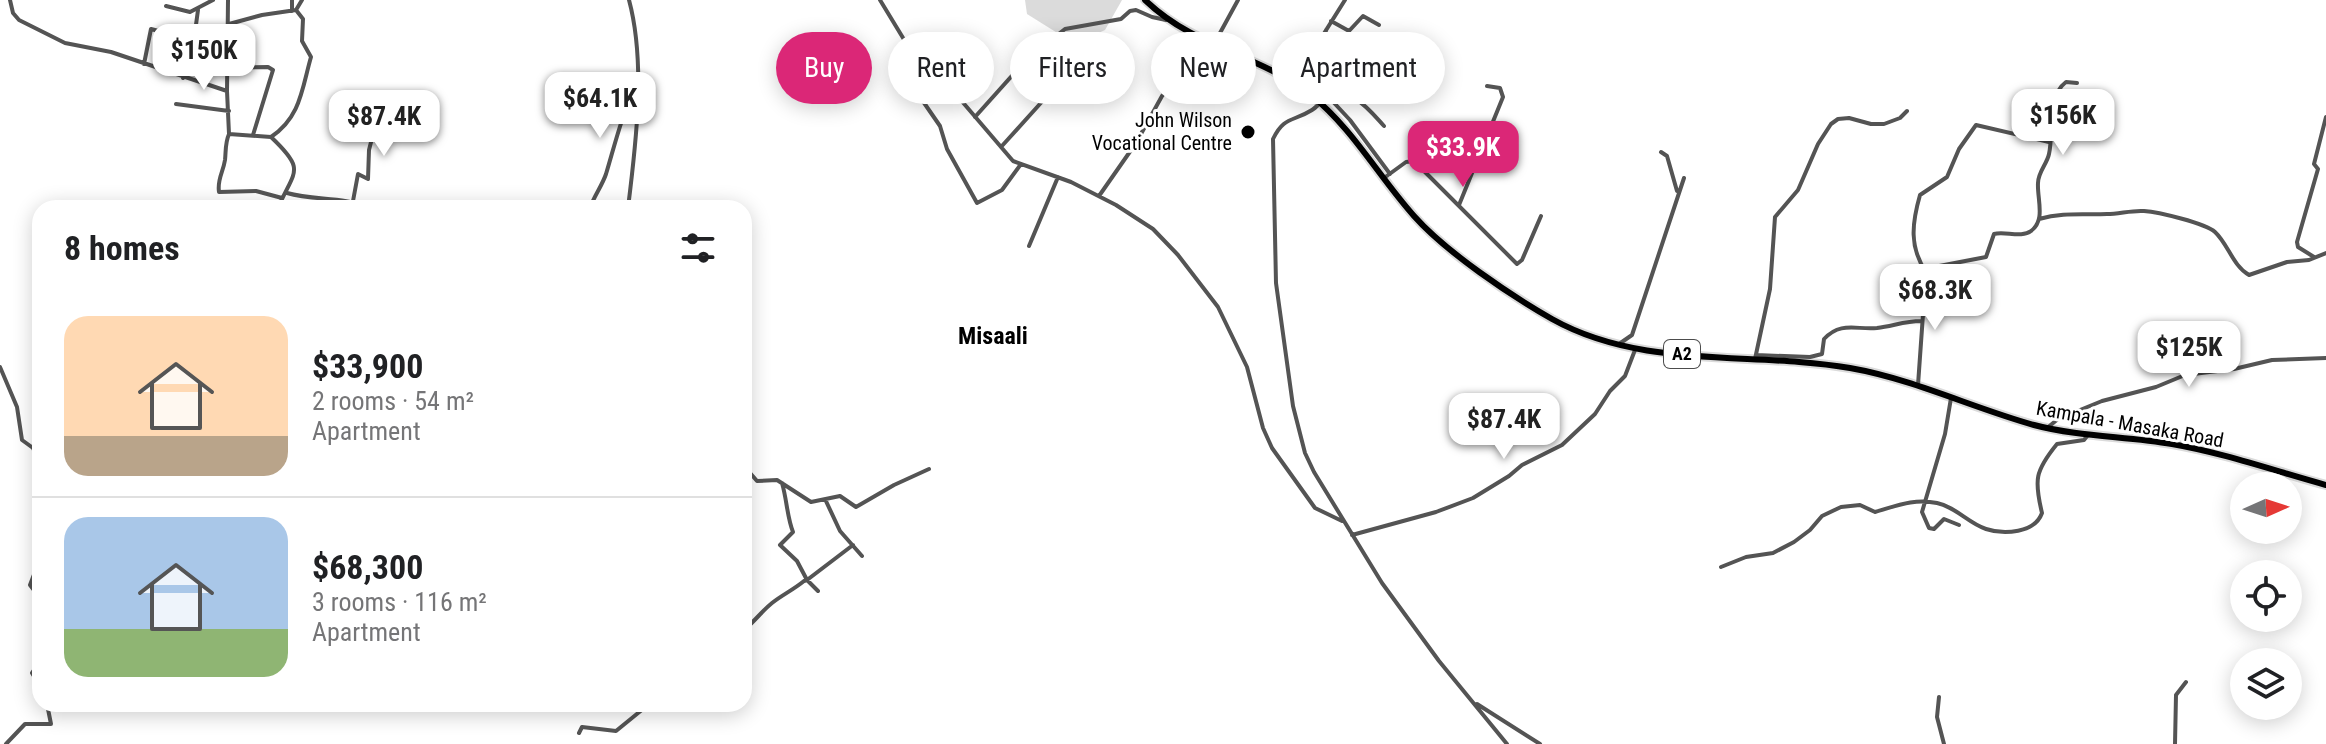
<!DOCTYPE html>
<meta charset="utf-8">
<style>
body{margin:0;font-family:"Roboto Condensed",sans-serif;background:#f2f2f2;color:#202124;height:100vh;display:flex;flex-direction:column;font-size:30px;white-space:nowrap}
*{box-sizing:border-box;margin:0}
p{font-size:26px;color:#757577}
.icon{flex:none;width:44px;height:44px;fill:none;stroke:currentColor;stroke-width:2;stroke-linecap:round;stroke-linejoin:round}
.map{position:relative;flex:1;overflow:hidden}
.panel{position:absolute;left:32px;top:200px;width:720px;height:512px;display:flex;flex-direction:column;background:#fff;border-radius:24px;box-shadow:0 4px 20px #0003}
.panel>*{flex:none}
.hud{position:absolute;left:776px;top:32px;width:760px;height:72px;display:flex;gap:16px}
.needle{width:52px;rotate:87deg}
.buttons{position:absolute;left:2230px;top:472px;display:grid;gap:16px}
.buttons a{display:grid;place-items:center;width:72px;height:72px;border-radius:50%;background:#fff;box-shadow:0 4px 20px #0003;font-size:40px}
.price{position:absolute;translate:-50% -68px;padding:0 18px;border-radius:16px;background:#fff;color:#222;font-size:26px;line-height:52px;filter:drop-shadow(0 2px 4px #0008)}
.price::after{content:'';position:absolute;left:50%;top:48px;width:24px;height:18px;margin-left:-12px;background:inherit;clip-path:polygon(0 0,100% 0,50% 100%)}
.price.current{background:#db2777;color:#fff}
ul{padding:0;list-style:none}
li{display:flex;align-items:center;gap:24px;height:200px;padding:0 32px}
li+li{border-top:2px solid #e0e0e0}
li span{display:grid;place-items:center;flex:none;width:224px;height:160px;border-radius:24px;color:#555}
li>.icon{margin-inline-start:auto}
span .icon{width:96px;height:96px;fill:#fffc;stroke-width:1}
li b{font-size:34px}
h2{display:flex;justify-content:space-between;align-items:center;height:96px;padding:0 32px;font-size:34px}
.pill{padding:0 28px;border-radius:36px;background:#fff;box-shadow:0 4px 20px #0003;font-size:28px;line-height:72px}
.pill.current{background:#db2777;color:#fff}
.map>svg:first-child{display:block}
.green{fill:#dbdbdb}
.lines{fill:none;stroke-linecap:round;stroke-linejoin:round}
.primary-casing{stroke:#dbdbdb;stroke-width:10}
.street{stroke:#545454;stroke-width:4}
.primary{stroke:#000;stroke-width:6}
.poi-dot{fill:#000;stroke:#fff;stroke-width:3}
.labels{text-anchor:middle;stroke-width:6;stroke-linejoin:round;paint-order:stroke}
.shield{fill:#fff;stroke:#4c4c4c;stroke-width:2}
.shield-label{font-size:18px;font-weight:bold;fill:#000}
.poi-label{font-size:20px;fill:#000;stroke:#fff;text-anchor:end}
.street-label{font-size:20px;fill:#000;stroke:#fff}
.quarter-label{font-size:24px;font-weight:bold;fill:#000;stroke:#fff}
</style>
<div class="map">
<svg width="2326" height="744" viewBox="0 0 2326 744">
<rect width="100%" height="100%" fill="#fff"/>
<path class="green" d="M1025 0H1122L1105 30 1075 44 1027 14Z"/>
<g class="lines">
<defs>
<path id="primary" d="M1145 0C1196 49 1259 54 1311 95 1353 129 1379 177 1414 216 1446 252 1510 295 1552 319 1643 370 1752 351 1850 368 1913 379 1973 408 2034 425 2079 437 2127 436 2172 444 2224 453 2275 471 2326 485"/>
</defs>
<use href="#primary" class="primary-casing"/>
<path class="street" d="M10 0 13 13 19 20 65 43 111 52 227 91 228 0
M292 0V11
M880 0 914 56 936 71 1013 161 1071 182 1116 205 1153 229 1178 255 1218 307 1247 367 1263 428 1272 448 1315 508 1342 521
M166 6 190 12 213 0
M296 10 302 0
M1331 21 1349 31 1363 16 1379 25
M229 24 262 15 296 10 303 19 302 41 311 57C302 88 301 117 271 137
M1326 30 1321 63 1323 91 1350 120 1390 174
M1214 44 1238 0
M144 64 151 29 170 34 166 51
M228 68 268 67 273 70 253 135
M183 78 195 32 198 10
M942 78 937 85 920 94V97L940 126 947 149 977 203 1002 190 1021 164
M1284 78 1318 43 1345 0
M227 91 229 134 271 137C307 171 294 170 278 208
M176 104 229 111
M975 117 1027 59 1065 29 1121 19 1130 11 1136 10 1152 17 1166 20
M1384 126C1370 111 1350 84 1326 98 1321 101 1317 107 1312 110 1293 122 1284 116 1273 139L1276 283 1293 406 1305 453 1314 472 1382 583 1439 661 1507 744
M229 134C225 143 226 151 225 160 223 173 217 179 219 192L256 191 282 198
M1001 147 1048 95 1062 93 1075 68 1076 56 1056 37
M1661 152 1667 156 1677 191
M1384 178 1406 162 1414 161 1517 264 1522 260 1541 216
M287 193C315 201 343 196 369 208
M1099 196 1136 143 1162 96 1194 55 1208 59 1233 75 1253 63
M353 201 358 174 368 179 369 150 381 103
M1459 205 1503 97 1500 88 1487 86
M590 208C594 196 602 186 606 174 615 144 622 114 636 85
M628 208C636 144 646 63 629 0
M2039 219C2063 212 2082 215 2107 214 2119 214 2132 210 2144 211 2158 212 2205 223 2215 232 2228 244 2233 266 2249 275L2287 262 2309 260 2326 253
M1029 246 1058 177
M2314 257 2298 247 2297 242 2318 169 2314 164 2326 117
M1926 272 1934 267 1986 257 1994 234C2004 231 2022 238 2031 231 2046 220 2037 199 2038 183 2038 172 2047 164 2049 154 2054 133 2046 97 2066 82L2077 83
M1619 344 1632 335 1684 178
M1756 355 1810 357 1822 354 1824 339C1841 321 1856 330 1877 328 1893 326 1905 321 1921 321
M1755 359 1770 289 1775 217 1798 190 1818 144 1831 124 1838 119 1849 118 1871 124H1884L1900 118 1907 111
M0 367 17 407 22 440 33 448 40 462
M1918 385 1926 272C1909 247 1912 223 1920 195L1947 177 1959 149 1976 125 2049 142
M1951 398 1945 434 1922 512 1929 528 1934 529 1944 519 1959 525
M2047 428 2058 419 2102 401 2156 387 2185 375 2234 369 2272 360 2326 358
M744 466 757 481 777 480 811 502 840 496 856 507 894 485 929 469
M782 483C787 500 787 517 793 532L780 545 797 561 807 580 853 545
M825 499 840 531 862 556
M1352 535 1436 512 1473 498 1509 476 1522 465 1562 445 1595 414 1610 391 1625 376 1635 350
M40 559 30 585 40 598
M1721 567 1746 557 1773 553 1794 542 1810 530 1822 516 1841 507 1860 505 1875 512C1896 506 1914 498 1937 503 1956 507 1968 523 1986 529 2004 535 2035 533 2042 513 2034 480 2035 471 2057 444L2084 440 2088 435
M744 630C754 622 762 611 772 603 782 595 793 590 804 581L807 580 818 591
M40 662 32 673 40 686
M1939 697 1937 717 1944 744
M1477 704 1540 744
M579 733 582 727 616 731 643 709 653 704
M6 744 25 724H51L47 704
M2175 744 2176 695 2186 682"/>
<use href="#primary" class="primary"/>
</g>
<circle class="poi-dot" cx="1248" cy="132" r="8"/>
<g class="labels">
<rect class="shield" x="1664" y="340" width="36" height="28" rx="6"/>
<g class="shield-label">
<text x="1682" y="360">A2</text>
</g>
<g class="poi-label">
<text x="1232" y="127">John Wilson<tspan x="1232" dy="23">Vocational Centre</tspan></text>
</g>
<g class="street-label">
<text transform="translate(2130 424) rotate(10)" y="7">Kampala - Masaka Road</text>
</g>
<g class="quarter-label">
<text x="993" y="344">Misaali</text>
</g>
</g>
</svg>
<div class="buttons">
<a><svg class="needle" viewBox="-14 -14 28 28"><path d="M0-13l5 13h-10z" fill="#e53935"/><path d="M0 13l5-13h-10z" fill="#757577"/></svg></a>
<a><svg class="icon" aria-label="locate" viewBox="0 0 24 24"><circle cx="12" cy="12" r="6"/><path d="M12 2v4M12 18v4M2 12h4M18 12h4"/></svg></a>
<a><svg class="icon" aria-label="layers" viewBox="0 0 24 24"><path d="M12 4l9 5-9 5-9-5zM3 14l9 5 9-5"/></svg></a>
</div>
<b class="price" style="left:204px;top:92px">$150K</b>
<b class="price" style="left:600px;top:140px">$64.1K</b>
<b class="price" style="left:2063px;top:157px">$156K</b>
<b class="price" style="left:384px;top:158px">$87.4K</b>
<b class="price current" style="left:1463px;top:189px">$33.9K</b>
<b class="price" style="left:1935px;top:332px">$68.3K</b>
<b class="price" style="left:2189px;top:389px">$125K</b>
<b class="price" style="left:1504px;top:461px">$87.4K</b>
<div class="hud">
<a class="pill current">Buy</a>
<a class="pill">Rent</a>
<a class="pill">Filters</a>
<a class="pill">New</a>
<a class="pill">Apartment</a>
</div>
<section class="panel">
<h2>8 homes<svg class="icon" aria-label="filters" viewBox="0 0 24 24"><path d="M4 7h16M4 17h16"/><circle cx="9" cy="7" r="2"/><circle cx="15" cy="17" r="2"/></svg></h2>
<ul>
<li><span style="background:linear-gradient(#ffd9b3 75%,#b9a48a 0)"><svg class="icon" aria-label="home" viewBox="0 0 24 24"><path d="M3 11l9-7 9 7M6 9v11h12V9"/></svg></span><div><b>$33,900</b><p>2 rooms · 54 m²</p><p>Apartment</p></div></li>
<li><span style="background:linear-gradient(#a9c7e8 70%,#8fb573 0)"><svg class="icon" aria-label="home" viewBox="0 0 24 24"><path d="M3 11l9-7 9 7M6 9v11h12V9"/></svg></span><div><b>$68,300</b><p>3 rooms · 116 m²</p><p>Apartment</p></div></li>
</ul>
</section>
</div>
